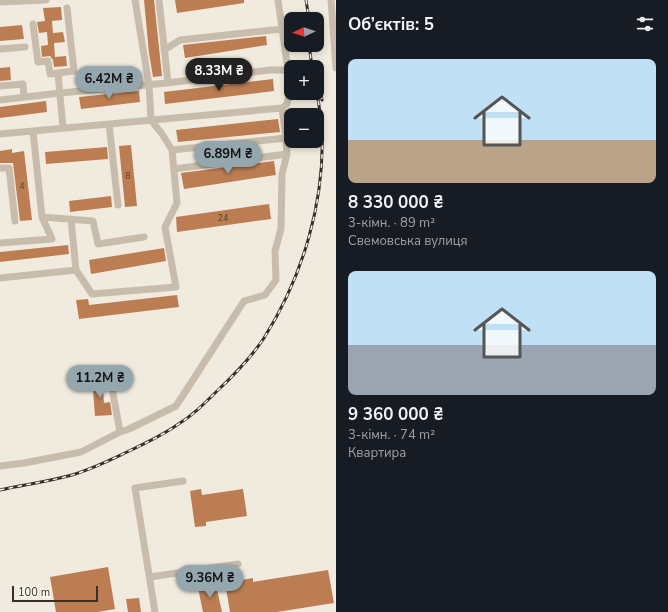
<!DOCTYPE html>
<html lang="uk">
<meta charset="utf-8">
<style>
body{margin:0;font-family:"Nunito Sans",sans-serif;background:#20242c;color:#f1f3f6;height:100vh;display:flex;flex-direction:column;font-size:15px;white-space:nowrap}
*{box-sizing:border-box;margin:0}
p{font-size:13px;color:#9ea1a6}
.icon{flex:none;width:22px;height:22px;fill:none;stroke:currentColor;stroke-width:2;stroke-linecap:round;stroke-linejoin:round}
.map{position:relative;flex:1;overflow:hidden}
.sheet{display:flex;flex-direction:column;background:#171b24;width:332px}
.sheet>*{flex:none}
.needle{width:26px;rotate:266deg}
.controls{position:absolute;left:284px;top:12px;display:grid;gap:8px}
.controls a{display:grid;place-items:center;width:40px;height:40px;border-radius:8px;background:#171b24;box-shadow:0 2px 6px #0003;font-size:20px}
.scale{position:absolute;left:12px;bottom:10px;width:86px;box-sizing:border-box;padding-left:4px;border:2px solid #37302a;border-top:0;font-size:11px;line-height:14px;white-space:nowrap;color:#37302a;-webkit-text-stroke:3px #f9f5eb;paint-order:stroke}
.price{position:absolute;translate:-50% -34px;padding:0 9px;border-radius:14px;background:#94a6ae;color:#111;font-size:13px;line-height:26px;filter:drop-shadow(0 1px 2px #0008)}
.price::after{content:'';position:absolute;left:50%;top:24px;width:12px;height:9px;margin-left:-6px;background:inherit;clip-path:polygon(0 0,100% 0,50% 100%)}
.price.on{background:#222;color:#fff}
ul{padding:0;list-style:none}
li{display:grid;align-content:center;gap:8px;height:212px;padding:0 12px}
li span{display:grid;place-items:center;height:124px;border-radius:8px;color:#555}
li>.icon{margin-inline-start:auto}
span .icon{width:72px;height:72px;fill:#fffc;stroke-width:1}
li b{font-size:17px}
h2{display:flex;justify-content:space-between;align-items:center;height:48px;padding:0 12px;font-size:17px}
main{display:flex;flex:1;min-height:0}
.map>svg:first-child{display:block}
.building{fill:#bc7d52}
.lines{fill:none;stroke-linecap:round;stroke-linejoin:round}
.minor{stroke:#c8bdac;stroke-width:7}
.rail-casing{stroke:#37302a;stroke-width:3}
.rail{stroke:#f9f5eb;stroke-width:1.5;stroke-dasharray:4.5;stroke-linecap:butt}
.labels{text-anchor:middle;stroke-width:3.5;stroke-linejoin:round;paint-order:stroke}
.number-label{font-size:9px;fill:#584334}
</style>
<main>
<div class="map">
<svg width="336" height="612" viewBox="0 0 336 612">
<rect width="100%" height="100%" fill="#f1ebdf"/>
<path class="building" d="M144 0H154L162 76 153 77 149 53Z
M175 0H244V3L177 13Z
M61 7 62 20 52 21 53 33 63 32 65 42 54 43 55 57 66 56 67 66 54 67 53 60 50 56 42 57 41 46 48 45 47 32 39 33 37 22 45 21 43 8Z
M22 25 24 39 0 41V27Z
M266 36 267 45 185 58 183 45Z
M10 67 11 80 0 81V68Z
M273 79 274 91 165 104 164 92Z
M139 91 140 102 81 109 79 97Z
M46 101 47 112 0 118V107Z
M278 119 280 132 178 142 176 130Z
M131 145 137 206 125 207 119 146Z
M107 147 108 159 46 164 45 152Z
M12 149V153L24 151 32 220 20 221 13 163H0V151Z
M274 161 276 175 184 189 181 173Z
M111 196 112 207 70 212 69 201Z
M269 204 271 219 177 232 176 217Z
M68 245 69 254 0 262V252Z
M164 248 166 261 91 274 89 260Z
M177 295 179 307 79 319 76 300 88 299 89 305Z
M92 377H102L104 403 110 402 112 415 95 416Z
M201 489 202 495 243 489 247 516 206 522V526L195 527 190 491Z
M108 567 115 609 98 612H56L50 577Z
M234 570 236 581 253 578V582L328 570 334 603 277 612H230L223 571Z
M216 585 222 612H203L198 588Z
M139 598 141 612H128L126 599Z"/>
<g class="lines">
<path class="minor" d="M159 0 168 83
M278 0 288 70 291 85
M331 0 336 68
M0 2 46 0
M33 24 38 62 48 61 50 74 58 73
M0 49 25 47
M164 50 180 40 282 29
M0 86 23 84 24 97
M0 100 60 93 167 83 270 70H288
M109 124 118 205
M63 128 58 73 74 71 67 8
M0 134 282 108 287 104 291 87
M172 150 286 138 282 108
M0 168H9L15 221
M174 169 287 154 286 138
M42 217 93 221 98 244 144 237
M71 219 76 270 92 294 176 287 165 227 177 203 172 150 162 134 151 120 149 85 135 0
M0 243 52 239 42 217 33 131
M0 278 76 270
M110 377 120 432 129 429 176 406 244 301 265 295 276 280 275 251 281 229 282 174 287 154
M0 466 24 463 81 452 120 432
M150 577 238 564
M155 612 135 488 183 481"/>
<defs>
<path id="rail" d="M306 0 309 19
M309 45 312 67
M317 68 322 100
M0 490C22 485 46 482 68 476 88 471 108 461 127 452 144 444 161 436 177 425 192 416 204 404 216 392 233 376 251 358 264 338 303 276 325 202 322 129 321 117 319 105 317 93"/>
</defs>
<use href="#rail" class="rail-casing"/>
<use href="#rail" class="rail"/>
</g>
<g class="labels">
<g class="number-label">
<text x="128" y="179">8</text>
<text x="22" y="189">4</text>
<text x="223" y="221">24</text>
</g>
</g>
</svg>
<div class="controls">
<a><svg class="needle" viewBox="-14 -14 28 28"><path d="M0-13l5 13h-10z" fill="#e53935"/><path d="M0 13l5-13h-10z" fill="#9ea1a6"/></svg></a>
<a>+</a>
<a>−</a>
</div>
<div class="scale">100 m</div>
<b class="price on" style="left:219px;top:92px">8.33M ₴</b>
<b class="price" style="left:109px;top:100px">6.42M ₴</b>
<b class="price" style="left:228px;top:175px">6.89M ₴</b>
<b class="price" style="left:100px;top:399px">11.2M ₴</b>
<b class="price" style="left:210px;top:599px">9.36M ₴</b>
</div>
<section class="sheet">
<h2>Об’єктів: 5<svg class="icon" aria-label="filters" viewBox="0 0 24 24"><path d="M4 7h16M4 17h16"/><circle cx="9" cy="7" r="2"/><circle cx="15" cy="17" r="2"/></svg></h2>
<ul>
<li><span style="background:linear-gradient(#bfe0f5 65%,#b9a48a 0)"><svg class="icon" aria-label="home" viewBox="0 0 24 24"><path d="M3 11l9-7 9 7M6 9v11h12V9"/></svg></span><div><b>8 330 000 ₴</b><p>3-кімн. · 89 m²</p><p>Свемовська вулиця</p></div></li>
<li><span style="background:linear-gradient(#bfe0f5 60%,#9aa5b1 0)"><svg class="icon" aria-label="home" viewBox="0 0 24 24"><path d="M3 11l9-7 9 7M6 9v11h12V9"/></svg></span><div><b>9 360 000 ₴</b><p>3-кімн. · 74 m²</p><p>Квартира</p></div></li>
</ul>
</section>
</main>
